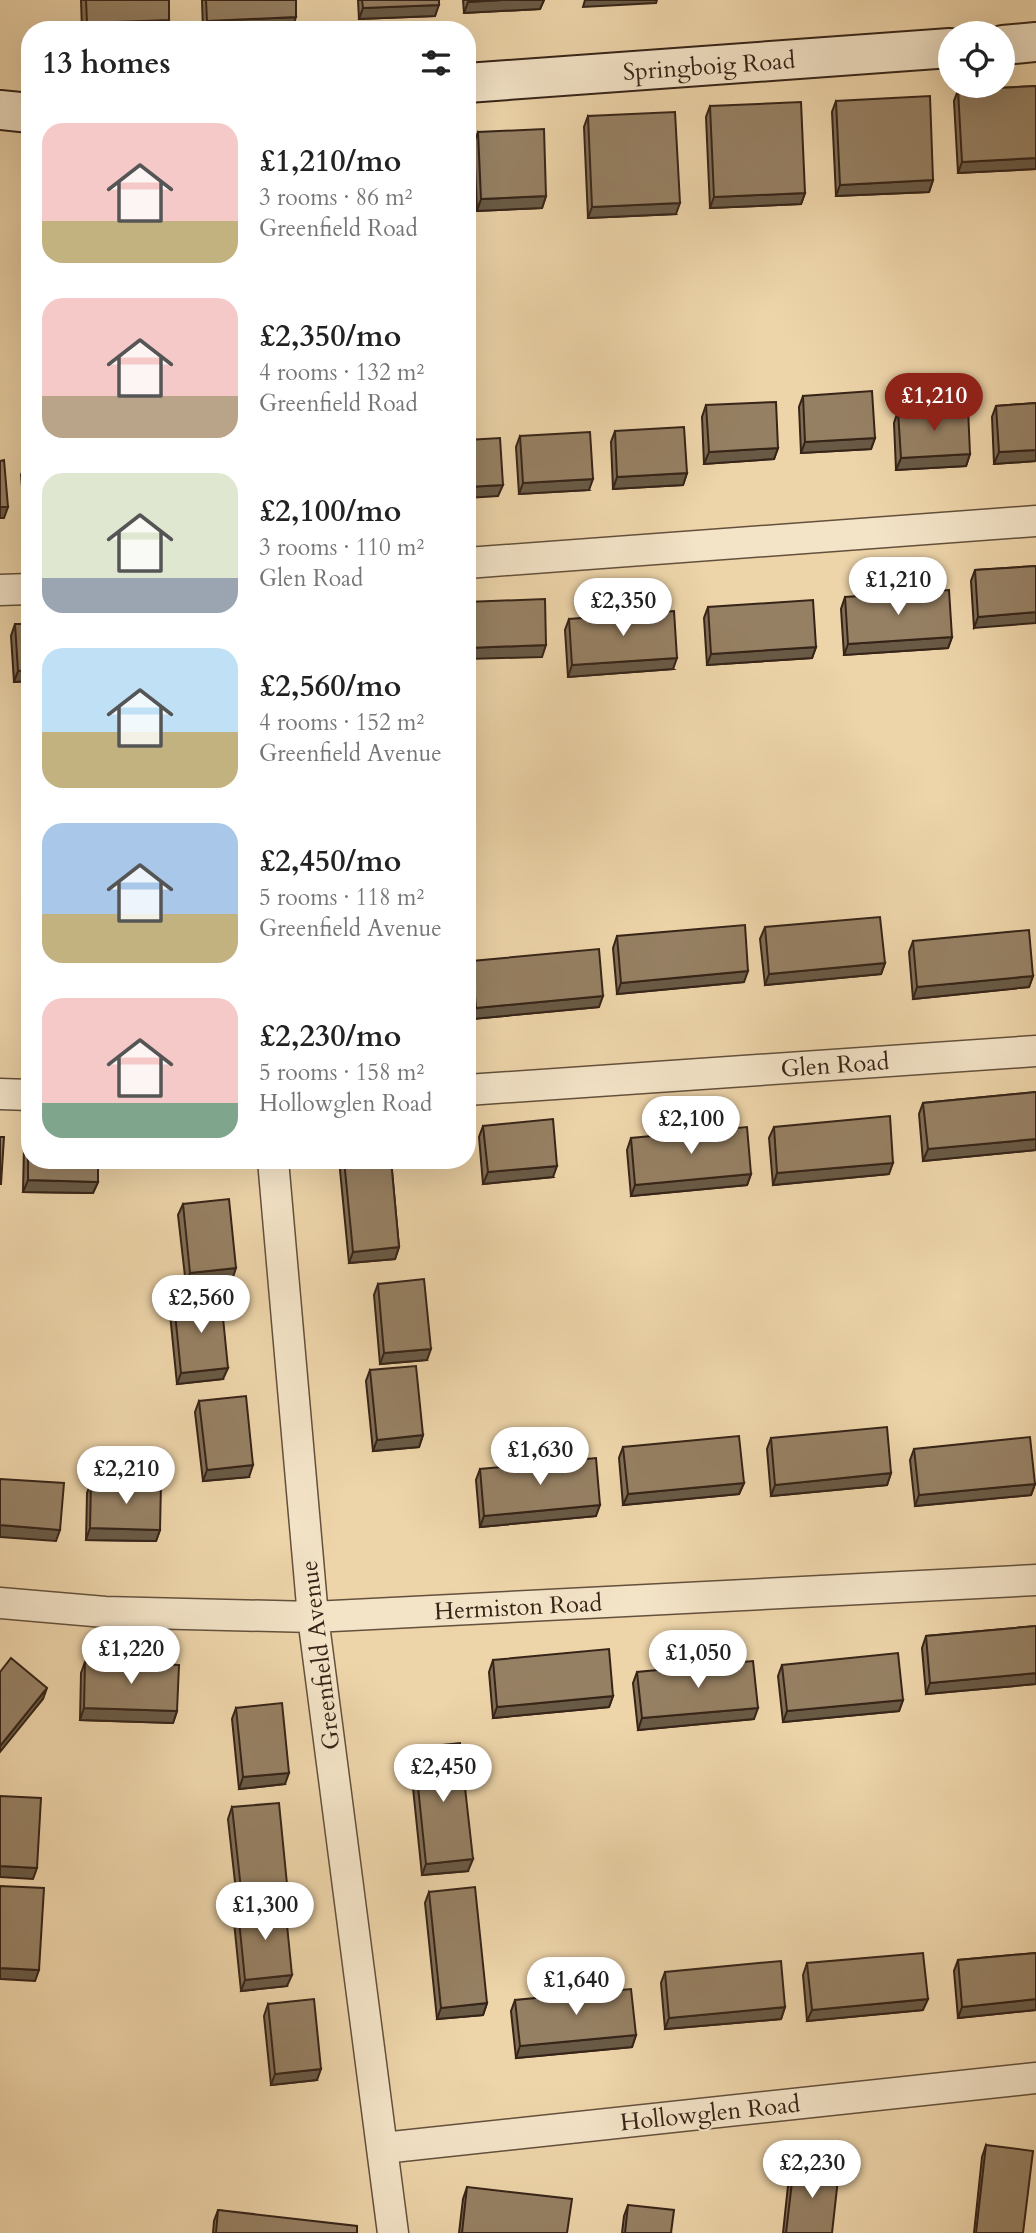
<!DOCTYPE html>
<meta charset="utf-8">
<style>
body{margin:0;font-family:Cardo,serif;background:#f2f2f2;color:#222;height:100vh;display:flex;flex-direction:column;font-size:26px;white-space:nowrap}
*{box-sizing:border-box;margin:0}
p{font-size:23px;color:#767676}
.icon{flex:none;width:38px;height:38px;fill:none;stroke:currentColor;stroke-width:2;stroke-linecap:round;stroke-linejoin:round}
.map{position:relative;flex:1;overflow:hidden}
.drawer{position:absolute;left:21px;top:21px;width:455px;height:1148px;display:flex;flex-direction:column;background:#fff;border-radius:28px;box-shadow:0 7px 28px #0002}
.drawer>*{flex:none}
.fabs{position:absolute;left:938px;top:21px;display:grid;gap:14px}
.fabs a{display:grid;place-items:center;width:77px;height:77px;border-radius:50%;background:#fff;box-shadow:0 7px 28px #0002;font-size:35px}
.price{position:absolute;translate:-50% -60px;padding:0 16px;border-radius:24px;background:#fff;color:#222;font-size:23px;line-height:46px;filter:drop-shadow(0 2px 4px #0008)}
.price::after{content:'';position:absolute;left:50%;top:42px;width:21px;height:16px;margin-left:-10px;background:inherit;clip-path:polygon(0 0,100% 0,50% 100%)}
.price.on{background:#8f2418;color:#fff}
ul{padding:0;list-style:none}
li{display:flex;align-items:center;gap:21px;height:175px;padding:0 21px}
li span{display:grid;place-items:center;flex:none;width:196px;height:140px;border-radius:21px;color:#555}
li>.icon{margin-inline-start:auto}
span .icon{width:84px;height:84px;fill:#fffc;stroke-width:1}
li b{font-size:30px}
h2{display:flex;justify-content:space-between;align-items:center;height:84px;padding:0 21px;font-size:30px}
.map>svg:first-child{display:block}
.lines{fill:none;stroke-linecap:round;stroke-linejoin:round}
.street-casing{stroke:#64503c;stroke-width:33}
.secondary-casing{stroke:#372418;stroke-width:42}
.street{stroke:#f3e3c7;stroke-width:30}
.secondary{stroke:#f3e3c7;stroke-width:38}
.wall{fill:#816e55;stroke:#372418;stroke-width:2}
.shaded-wall{fill:#695a45;stroke:#372418;stroke-width:2}
.building{fill:#968063;stroke:#372418;stroke-width:2}
.labels{text-anchor:middle;stroke-width:5;stroke-linejoin:round;paint-order:stroke}
.street-label{font-size:24px;fill:#372418;stroke:#f3e3c7}
</style>
<div class="map">
<svg width="1036" height="2233" viewBox="0 0 1036 2233">
<rect width="100%" height="100%" fill="#edd4a9"/>
<filter id="stains"><feTurbulence type="fractalNoise" baseFrequency=".00286" numOctaves="4"/><feColorMatrix values="0 0 0 0 .2 0 0 0 0 .09 0 0 0 0 .02 0 0 0 .5 -.17"/></filter>
<radialGradient id="worn" r=".72"><stop offset=".6" stop-color="#630" stop-opacity="0"/><stop offset="1" stop-color="#630" stop-opacity=".3"/></radialGradient>
<g class="lines">
<defs>
<path id="street" d="M467 563 1036 521
M0 590 30 589
M467 1090 1036 1051
M0 1094 30 1095
M273 1160 313 1617 393 2233
M0 1603 105 1612 313 1617 1036 1580
M383 2148 1036 2078"/>
<path id="secondary" d="M1003 45 1036 42
M467 83 950 48
M0 110 30 113"/>
</defs>
<use href="#street" class="street-casing"/>
<use href="#secondary" class="secondary-casing"/>
<use href="#street" class="street"/>
<use href="#secondary" class="secondary"/>
</g>
<path class="wall" d="M81 0H169L166 30H82Z
M202 0H296L292 29 267 30H203Z
M358 0H439L435 16 359 19Z
M463 0H544L540 9 464 13Z
M1036 86V169L958 173 954 101 958 90Z
M836 101 933 180 929 192 836 196 832 112Z
M710 106 805 193 801 204 710 208 706 117Z
M588 116 676 214 588 218 584 127Z
M478 132 546 196 542 208 477 211 474 143Z
M30 180V218L27 188Z
M803 396 875 438 871 449 801 453 799 407Z
M1036 403V461L994 464 992 417 996 406Z
M706 405 778 448 774 459 704 464 702 417Z
M898 411 970 454 966 466 896 470 894 423Z
M615 431 687 473 683 485 613 489 611 442Z
M520 436 589 490 519 494 516 447Z
M30 463V521L25 522 21 475 25 464Z
M1036 566 974 628 971 581 975 570Z
M845 597 952 637 948 648 844 655 841 609Z
M708 607 816 647 812 658 707 665 704 618Z
M569 619 673 669 568 677 565 630Z
M15 624H30V681L14 682 11 636Z
M765 927 885 963 881 974 765 985 760 939Z
M617 936 744 982 617 994 613 948Z
M913 941 1033 976 1029 987 913 999 909 952Z
M472 961 599 1007 472 1019 468 973Z
M28 964 30 1022H23L24 975Z
M1036 1092V1150L923 1161 919 1114 923 1103Z
M483 1126 553 1177 483 1184 479 1137Z
M774 1127 889 1174 773 1185 769 1138Z
M28 1134 98 1182 93 1193 23 1192 24 1145Z
M631 1138 751 1174 747 1185 631 1196 627 1150Z
M343 1160H391L399 1247 395 1259 349 1263 340 1170Z
M183 1204 232 1280 186 1285 178 1215Z
M378 1284 427 1360 380 1364 374 1295Z
M174 1303 223 1379 177 1384 170 1314Z
M370 1370 423 1435 419 1447 373 1451 366 1381Z
M199 1401 249 1477 203 1481 195 1412Z
M771 1438 891 1473 887 1485 771 1496 767 1449Z
M623 1447 744 1483 739 1494 623 1505 619 1458Z
M914 1449 1035 1484 1031 1495 915 1506 910 1460Z
M480 1469 596 1516 480 1527 476 1480Z
M91 1482 160 1530 156 1541 86 1540 87 1493Z
M1036 1626V1684L926 1694 922 1648 926 1636Z
M493 1660 613 1696 609 1707 493 1718 489 1672Z
M85 1662 177 1711 173 1723 80 1720 81 1673Z
M782 1665 903 1700 899 1711 783 1722 778 1676Z
M637 1672 754 1719 638 1730 633 1683Z
M236 1708 285 1784 239 1789 232 1719Z
M414 1748 468 1871 422 1875 410 1759Z
M232 1807 287 1884 283 1895 237 1900 228 1819Z
M429 1892 487 2003 483 2015 437 2019 425 1903Z
M238 1910 287 1986 241 1991 234 1922Z
M1036 1953V2010L958 2018 954 1971 958 1960Z
M807 1963 923 2010 807 2021 803 1975Z
M665 1972 785 2007 781 2019 665 2029 661 1983Z
M515 2000 636 2035 632 2047 516 2058 511 2011Z
M268 2004 317 2080 271 2085 264 2016Z
M986 2145 1023 2233H974L982 2157Z
M794 2165 832 2233H783L789 2176Z
M467 2187 567 2233H459L463 2199Z
M628 2205 671 2233H622L624 2216Z
M218 2210 357 2233H213L214 2221Z"/>
<path class="shaded-wall" d="M502 0H544L540 9 464 13 468 2Z
M585 0H657L656 3 583 7Z
M439 5 435 16 359 19 363 8Z
M296 17 292 29 267 30H204L207 21Z
M169 20 166 30H84L87 23Z
M1036 158V169L958 173 962 162Z
M933 180 929 192 836 196 840 185Z
M805 193 801 204 710 208 714 197Z
M546 196 542 208 477 211 481 199Z
M680 203 676 214 588 218 592 207Z
M875 438 871 449 801 453 805 442Z
M778 448 774 459 704 464 709 452Z
M1036 450V461L994 464 999 452Z
M970 454 966 466 896 470 901 458Z
M687 473 683 485 613 489 617 477Z
M593 479 589 490 519 494 523 483Z
M503 485 498 496 467 498V487Z
M0 507H8L4 518H0Z
M29 510H30V521L25 522Z
M1036 612V623L974 628 978 617Z
M952 637 948 648 844 655 848 644Z
M546 645 542 657 467 659V648Z
M816 647 812 658 707 665 711 654Z
M677 658 673 669 568 677 572 665Z
M30 670V681L14 682 18 671Z
M885 963 881 974 765 985 769 974Z
M748 971 744 982 617 994 621 983Z
M1033 976 1029 987 913 999 917 987Z
M603 996 599 1007 472 1019 476 1008Z
M28 1011H30V1022H23Z
M1036 1139V1150L923 1161 928 1149Z
M893 1163 889 1174 773 1185 777 1173Z
M557 1166 553 1177 483 1184 488 1172Z
M751 1174 747 1185 631 1196 635 1185Z
M28 1180 98 1182 93 1193 23 1192Z
M399 1247 395 1259 349 1263 353 1252Z
M236 1268 232 1280 186 1285 190 1273Z
M431 1349 427 1360 380 1364 384 1353Z
M228 1368 223 1379 177 1384 181 1373Z
M423 1435 419 1447 373 1451 377 1440Z
M253 1465 249 1477 203 1481 207 1470Z
M891 1473 887 1485 771 1496 775 1485Z
M744 1483 739 1494 623 1505 628 1494Z
M1035 1484 1031 1495 915 1506 919 1495Z
M600 1505 596 1516 480 1527 484 1516Z
M0 1525 60 1530 56 1541 0 1537Z
M90 1528 160 1530 156 1541 86 1540Z
M1036 1673V1684L926 1694 930 1683Z
M47 1688 43 1699 0 1752V1746Z
M613 1696 609 1707 493 1718 497 1707Z
M903 1700 899 1711 783 1722 787 1711Z
M84 1708 177 1711 173 1723 80 1720Z
M758 1708 754 1719 638 1730 642 1718Z
M289 1773 285 1784 239 1789 243 1777Z
M473 1859 468 1871 422 1875 426 1864Z
M0 1866 37 1868 33 1879 0 1877Z
M287 1884 283 1895 237 1900 241 1889Z
M0 1968 39 1970 35 1981 0 1979Z
M292 1975 287 1986 241 1991 245 1980Z
M928 1999 923 2010 807 2021 812 2010Z
M1036 1999V2010L958 2018 962 2007Z
M487 2003 483 2015 437 2019 441 2008Z
M785 2007 781 2019 665 2029 669 2018Z
M636 2035 632 2047 516 2058 520 2046Z
M321 2069 317 2080 271 2085 275 2074Z"/>
<path class="building" d="M86 0H169V20L87 23Z
M206 0H296V17L207 21Z
M362 0H439V5L363 8Z
M468 0H502L468 2Z
M1036 86V158L962 162 958 90Z
M930 96 933 180 840 185 836 101Z
M801 102 805 193 714 197 710 106Z
M675 112 680 203 592 207 588 116Z
M544 129 546 196 481 199 478 132Z
M872 391 875 438 805 442 803 396Z
M776 402 778 448 709 452 706 405Z
M1036 403V450L999 452 996 406Z
M968 408 970 454 901 458 898 411Z
M684 427 687 473 617 477 615 431Z
M590 432 593 479 523 483 520 436Z
M500 438 503 485 467 487V440Z
M4 460 8 507H0V461Z
M30 463V510H29L25 464Z
M1036 566V612L978 617 975 570Z
M949 590 952 637 848 644 845 597Z
M545 599 546 645 467 648V602Z
M813 600 816 647 711 654 708 607Z
M674 611 677 658 572 665 569 619Z
M15 624H30V670L18 671Z
M880 917 885 963 769 974 765 927Z
M745 925 748 971 621 983 617 936Z
M1029 930 1033 976 917 987 913 941Z
M599 949 603 996 476 1008 472 961Z
M28 964H30V1011H28Z
M1036 1092V1139L928 1149 923 1103Z
M890 1116 893 1163 777 1173 774 1127Z
M553 1119 557 1166 488 1172 483 1126Z
M747 1127 751 1174 635 1185 631 1138Z
M28 1134H30V1160H98V1182L28 1180Z
M0 1137H4L1 1184H0Z
M344 1160H391L399 1247 353 1252Z
M229 1199 236 1268 190 1273 183 1204Z
M424 1279 431 1349 384 1353 378 1284Z
M221 1298 228 1368 181 1373 174 1303Z
M416 1366 423 1435 377 1440 370 1370Z
M246 1396 253 1465 207 1470 199 1401Z
M887 1427 891 1473 775 1485 771 1438Z
M739 1436 744 1483 628 1494 623 1447Z
M1030 1437 1035 1484 919 1495 914 1449Z
M596 1458 600 1505 484 1516 480 1469Z
M0 1479 64 1483 60 1530 0 1525Z
M91 1482 161 1483 160 1530 90 1528Z
M1036 1626V1673L930 1683 926 1636Z
M609 1649 613 1696 497 1707 493 1660Z
M898 1653 903 1700 787 1711 782 1665Z
M11 1658 47 1688 0 1746V1672Z
M753 1661 758 1708 642 1718 637 1672Z
M85 1662 179 1665 177 1711 84 1708Z
M282 1703 289 1773 243 1777 236 1708Z
M460 1743 473 1859 426 1864 414 1748Z
M0 1796 41 1798 37 1868 0 1866Z
M279 1803 287 1884 241 1889 232 1807Z
M0 1886 44 1888 39 1970 0 1968Z
M475 1887 487 2003 441 2008 429 1892Z
M285 1905 292 1975 245 1980 238 1910Z
M923 1953 928 1999 812 2010 807 1963Z
M1036 1953V1999L962 2007 958 1960Z
M781 1961 785 2007 669 2018 665 1972Z
M631 1989 636 2035 520 2046 515 2000Z
M314 1999 321 2069 275 2074 268 2004Z
M986 2145 1033 2151 1023 2233H976Z
M794 2165 839 2170 832 2233H786Z
M467 2187 572 2199 567 2233H462Z
M628 2205 674 2210 671 2233H625Z
M218 2210 357 2226V2233H216Z"/>
<g class="labels">
<g class="street-label">
<text transform="translate(709 66) rotate(-4)" y="8">Springboig Road</text>
<text transform="translate(835 1065) rotate(-4)" y="8">Glen Road</text>
<text transform="translate(518 1607) rotate(-3)" y="8">Hermiston Road</text>
<text transform="translate(320 1655) rotate(-97)" y="8">Greenfield Avenue</text>
<text transform="translate(710 2113) rotate(-6)" y="8">Hollowglen Road</text>
</g>
</g>
<rect width="100%" height="100%" filter="url(#stains)"/>
<rect width="100%" height="100%" fill="url(#worn)"/>
</svg>
<div class="fabs">
<a><svg class="icon" aria-label="locate" viewBox="0 0 24 24"><circle cx="12" cy="12" r="6"/><path d="M12 2v4M12 18v4M2 12h4M18 12h4"/></svg></a>
</div>
<b class="price on" style="left:934px;top:433px">£1,210</b>
<b class="price" style="left:898px;top:617px">£1,210</b>
<b class="price" style="left:623px;top:638px">£2,350</b>
<b class="price" style="left:691px;top:1156px">£2,100</b>
<b class="price" style="left:201px;top:1335px">£2,560</b>
<b class="price" style="left:540px;top:1487px">£1,630</b>
<b class="price" style="left:126px;top:1506px">£2,210</b>
<b class="price" style="left:131px;top:1686px">£1,220</b>
<b class="price" style="left:698px;top:1690px">£1,050</b>
<b class="price" style="left:443px;top:1804px">£2,450</b>
<b class="price" style="left:265px;top:1942px">£1,300</b>
<b class="price" style="left:576px;top:2017px">£1,640</b>
<b class="price" style="left:812px;top:2200px">£2,230</b>
<section class="drawer">
<h2>13 homes<svg class="icon" aria-label="filters" viewBox="0 0 24 24"><path d="M4 7h16M4 17h16"/><circle cx="9" cy="7" r="2"/><circle cx="15" cy="17" r="2"/></svg></h2>
<ul>
<li><span style="background:linear-gradient(#f6c9c9 70%,#c2b280 0)"><svg class="icon" aria-label="home" viewBox="0 0 24 24"><path d="M3 11l9-7 9 7M6 9v11h12V9"/></svg></span><div><b>£1,210/mo</b><p>3 rooms · 86 m²</p><p>Greenfield Road</p></div></li>
<li><span style="background:linear-gradient(#f6c9c9 70%,#b9a48a 0)"><svg class="icon" aria-label="home" viewBox="0 0 24 24"><path d="M3 11l9-7 9 7M6 9v11h12V9"/></svg></span><div><b>£2,350/mo</b><p>4 rooms · 132 m²</p><p>Greenfield Road</p></div></li>
<li><span style="background:linear-gradient(#dfe7d0 75%,#9aa5b1 0)"><svg class="icon" aria-label="home" viewBox="0 0 24 24"><path d="M3 11l9-7 9 7M6 9v11h12V9"/></svg></span><div><b>£2,100/mo</b><p>3 rooms · 110 m²</p><p>Glen Road</p></div></li>
<li><span style="background:linear-gradient(#bfe0f5 60%,#c2b280 0)"><svg class="icon" aria-label="home" viewBox="0 0 24 24"><path d="M3 11l9-7 9 7M6 9v11h12V9"/></svg></span><div><b>£2,560/mo</b><p>4 rooms · 152 m²</p><p>Greenfield Avenue</p></div></li>
<li><span style="background:linear-gradient(#a9c7e8 65%,#c2b280 0)"><svg class="icon" aria-label="home" viewBox="0 0 24 24"><path d="M3 11l9-7 9 7M6 9v11h12V9"/></svg></span><div><b>£2,450/mo</b><p>5 rooms · 118 m²</p><p>Greenfield Avenue</p></div></li>
<li><span style="background:linear-gradient(#f6c9c9 75%,#7fa58c 0)"><svg class="icon" aria-label="home" viewBox="0 0 24 24"><path d="M3 11l9-7 9 7M6 9v11h12V9"/></svg></span><div><b>£2,230/mo</b><p>5 rooms · 158 m²</p><p>Hollowglen Road</p></div></li>
</ul>
</section>
</div>
